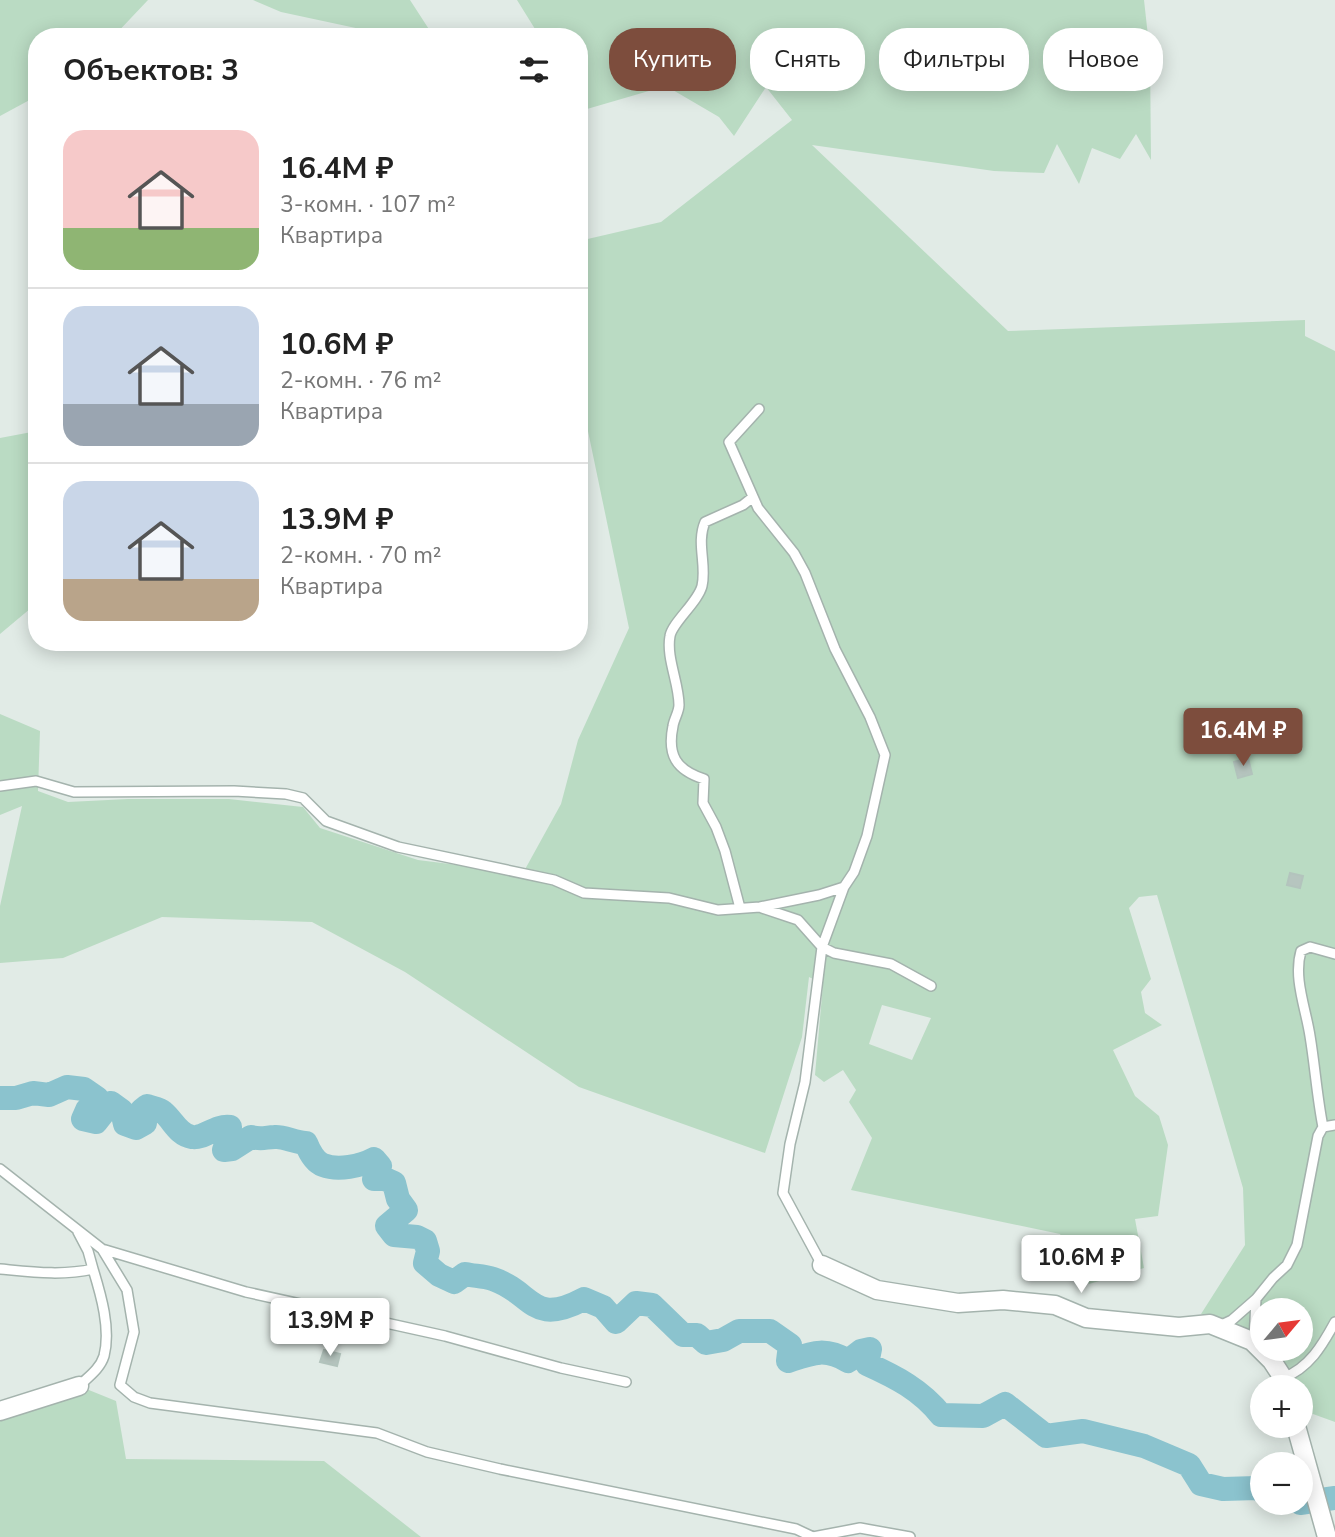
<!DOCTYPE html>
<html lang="ru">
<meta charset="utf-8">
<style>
body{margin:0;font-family:"Nunito Sans",sans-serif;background:#f6f6f6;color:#222;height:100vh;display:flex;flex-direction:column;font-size:26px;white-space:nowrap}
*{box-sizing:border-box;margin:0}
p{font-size:23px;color:#767676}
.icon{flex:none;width:38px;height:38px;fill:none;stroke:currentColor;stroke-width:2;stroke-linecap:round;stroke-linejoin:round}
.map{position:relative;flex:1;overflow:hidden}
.details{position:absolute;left:28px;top:28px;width:560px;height:623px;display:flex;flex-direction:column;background:#fff;border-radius:28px;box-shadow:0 4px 18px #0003}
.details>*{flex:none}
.banner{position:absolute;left:609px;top:28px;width:620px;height:63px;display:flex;gap:14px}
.needle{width:46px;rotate:61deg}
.fabs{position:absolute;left:1250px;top:1298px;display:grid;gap:14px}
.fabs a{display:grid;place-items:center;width:63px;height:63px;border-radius:50%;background:#fff;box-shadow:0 4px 18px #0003;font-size:35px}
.price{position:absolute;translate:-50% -60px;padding:0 16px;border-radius:7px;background:#fff;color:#222;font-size:23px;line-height:46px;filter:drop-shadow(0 2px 4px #0008)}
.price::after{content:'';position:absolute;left:50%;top:42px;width:21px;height:16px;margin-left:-10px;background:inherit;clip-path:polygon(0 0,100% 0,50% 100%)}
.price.active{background:#7d4d3d;color:#fff}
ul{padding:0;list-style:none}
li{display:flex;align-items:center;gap:21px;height:175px;padding:0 35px}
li+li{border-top:2px solid #e0e0e0}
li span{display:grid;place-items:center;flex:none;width:196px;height:140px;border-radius:21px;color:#555}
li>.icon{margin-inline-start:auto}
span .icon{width:84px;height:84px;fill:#fffc;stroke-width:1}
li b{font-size:30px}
h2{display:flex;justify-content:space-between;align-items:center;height:84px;padding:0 35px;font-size:30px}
.tag{padding:0 24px;border-radius:28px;background:#fff;box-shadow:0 4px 18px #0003;font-size:24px;line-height:63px}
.tag.active{background:#7d4d3d;color:#fff}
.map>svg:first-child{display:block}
.green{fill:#badbc3;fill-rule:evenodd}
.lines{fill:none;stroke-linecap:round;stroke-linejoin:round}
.river{stroke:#8bc3ce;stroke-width:24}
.building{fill:#b6c5bf;stroke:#b3c4bd;stroke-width:2}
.lane-casing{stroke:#a4b3ad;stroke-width:12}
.street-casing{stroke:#a4b3ad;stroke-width:21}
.lane{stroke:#fff;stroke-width:9}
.street{stroke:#fff;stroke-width:18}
</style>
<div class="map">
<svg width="1335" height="1537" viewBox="0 0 1335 1537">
<rect width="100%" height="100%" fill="#e1ebe6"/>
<path class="green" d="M0 0H148L113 37H37V96L0 116Z
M253 0H410L434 37H382L379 33 281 12Z
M517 0H1144L1150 54 1151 160 1136 134 1120 159 1092 148 1079 184 1057 144 1044 173 994 171 812 145 1008 331 1305 320V336L1335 351V1422L1302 1410 1300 1388H1291L1272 1349H1300V1311H1262V1340L1201 1314 1245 1245 1243 1188 1157 895 1139 897 1129 908 1151 979 1141 992 1145 1013 1162 1025 1113 1050 1135 1096 1159 1116 1168 1145 1158 1216 1135 1219 1144 1268 1089 1284 1060 1234 851 1190 872 1138 849 1102 856 1090 843 1070 824 1082 815 1075 823 984 809 977 802 1037 765 1153 579 1087 405 972 312 922 162 917 63 958 0 963V906L22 806 0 815V714L40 731 38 791 68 802 128 799H229L303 807 320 828 418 860 523 873 561 804 578 740 629 628 579 388V241L661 222 792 120 766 87 734 136 719 117 666 86 587 109 579 97V37H540ZM882 1005 931 1018 912 1060 869 1044Z
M37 431V603L0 634V438Z
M79 1386 116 1401 126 1459 324 1461 421 1537H0V1411Z"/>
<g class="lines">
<path class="river" d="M0 1098H16L33 1093 49 1095 67 1087 84 1089 97 1098 87 1110 83 1119 96 1122 111 1103 122 1111 125 1124 136 1128 145 1123 142 1110 147 1106C152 1108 159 1108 163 1112 173 1120 178 1135 192 1137 204 1139 215 1125 230 1127L229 1136 224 1150 232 1149 251 1137C263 1140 265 1137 275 1137 283 1136 296 1143 306 1143 309 1151 315 1162 323 1165 338 1171 361 1166 374 1159L380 1166 374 1179H385L394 1183 398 1199 406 1210 387 1226 394 1235 417 1237 425 1241 428 1251 425 1263 439 1275 454 1282 465 1274C474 1276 484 1276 493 1279 534 1293 531 1327 584 1299L603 1307 616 1322 636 1303 652 1305 683 1335H697L706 1343 723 1340 739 1331H770L790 1345 788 1361C812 1353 825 1347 848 1361L861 1351 870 1349 867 1364C896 1377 921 1390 941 1415L983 1416 1005 1404 1046 1436 1083 1431 1144 1446 1189 1465 1201 1484 1223 1489 1257 1488 1262 1491
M1300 1503 1335 1498"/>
</g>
<path class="building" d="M1248 758 1252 774 1238 778 1234 762Z
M1290 873 1303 876 1300 888 1287 885Z
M324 1350 340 1354 337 1366 320 1362Z"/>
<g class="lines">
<defs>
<path id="lane" d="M0 786 36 781 74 792 234 791 286 794 303 798 326 821 398 847 554 880 584 893 669 898 718 910 760 907 819 895 844 887 854 872 867 836 885 755 870 717 835 649 805 573 794 553 758 508 729 442 759 409
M740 908 725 851 716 827 703 803 704 779C676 770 667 755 673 726 674 719 679 712 679 705 679 683 666 658 670 636 672 623 698 602 702 586 707 565 696 543 705 522L743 505 753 497
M762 908 798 920 822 947 834 953 891 964 931 986
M1323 1127C1317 1097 1315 1066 1310 1036 1306 1009 1293 978 1301 951L1310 947 1335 954
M0 1169 102 1249 127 1290 134 1332 120 1385 134 1397 150 1403 377 1433 427 1452 500 1469 796 1529 813 1537 860 1528 910 1537
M78 1232 88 1251 93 1269
M102 1249 246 1292 445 1336 561 1368 626 1382
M822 1265 783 1193 790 1144 805 1082 822 947 844 887
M0 1269C32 1272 62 1276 93 1269 101 1295 111 1329 104 1356 100 1369 88 1377 79 1386
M1217 1327 1232 1320 1256 1299 1273 1278 1287 1265 1297 1245 1318 1136 1323 1127 1335 1125
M1254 1343 1256 1299
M1283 1378C1309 1368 1322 1346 1335 1322"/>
<path id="street" d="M822 1265 877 1290 958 1303 1003 1300 1055 1305 1086 1318 1179 1327 1210 1324 1252 1341 1272 1361 1283 1378 1285 1388
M0 1411 79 1386
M1296 1426 1327 1537"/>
</defs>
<use href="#lane" class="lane-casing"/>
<use href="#street" class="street-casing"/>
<use href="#lane" class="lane"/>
<use href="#street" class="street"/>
</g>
</svg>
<div class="fabs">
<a><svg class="needle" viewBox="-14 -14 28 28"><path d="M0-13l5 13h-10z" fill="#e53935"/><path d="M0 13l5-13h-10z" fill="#767676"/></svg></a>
<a>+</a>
<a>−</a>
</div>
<b class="price active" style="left:1243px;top:768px">16.4M ₽</b>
<b class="price" style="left:1081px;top:1295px">10.6M ₽</b>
<b class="price" style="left:330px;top:1358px">13.9M ₽</b>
<div class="banner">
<a class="tag active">Купить</a>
<a class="tag">Снять</a>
<a class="tag">Фильтры</a>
<a class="tag">Новое</a>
</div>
<section class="details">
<h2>Объектов: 3<svg class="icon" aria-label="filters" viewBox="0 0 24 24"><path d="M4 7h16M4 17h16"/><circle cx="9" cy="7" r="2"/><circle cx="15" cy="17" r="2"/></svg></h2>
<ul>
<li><span style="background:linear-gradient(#f6c9c9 70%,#8fb573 0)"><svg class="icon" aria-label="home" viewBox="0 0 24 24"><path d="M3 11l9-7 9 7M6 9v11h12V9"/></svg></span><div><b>16.4M ₽</b><p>3-комн. · 107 m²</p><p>Квартира</p></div></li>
<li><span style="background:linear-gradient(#c9d6e8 70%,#9aa5b1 0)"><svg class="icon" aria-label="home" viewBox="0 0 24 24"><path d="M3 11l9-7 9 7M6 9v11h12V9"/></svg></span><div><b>10.6M ₽</b><p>2-комн. · 76 m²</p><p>Квартира</p></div></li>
<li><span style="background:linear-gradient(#c9d6e8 70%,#b9a48a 0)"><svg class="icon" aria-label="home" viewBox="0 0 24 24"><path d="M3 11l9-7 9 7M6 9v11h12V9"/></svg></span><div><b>13.9M ₽</b><p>2-комн. · 70 m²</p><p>Квартира</p></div></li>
</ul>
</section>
</div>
